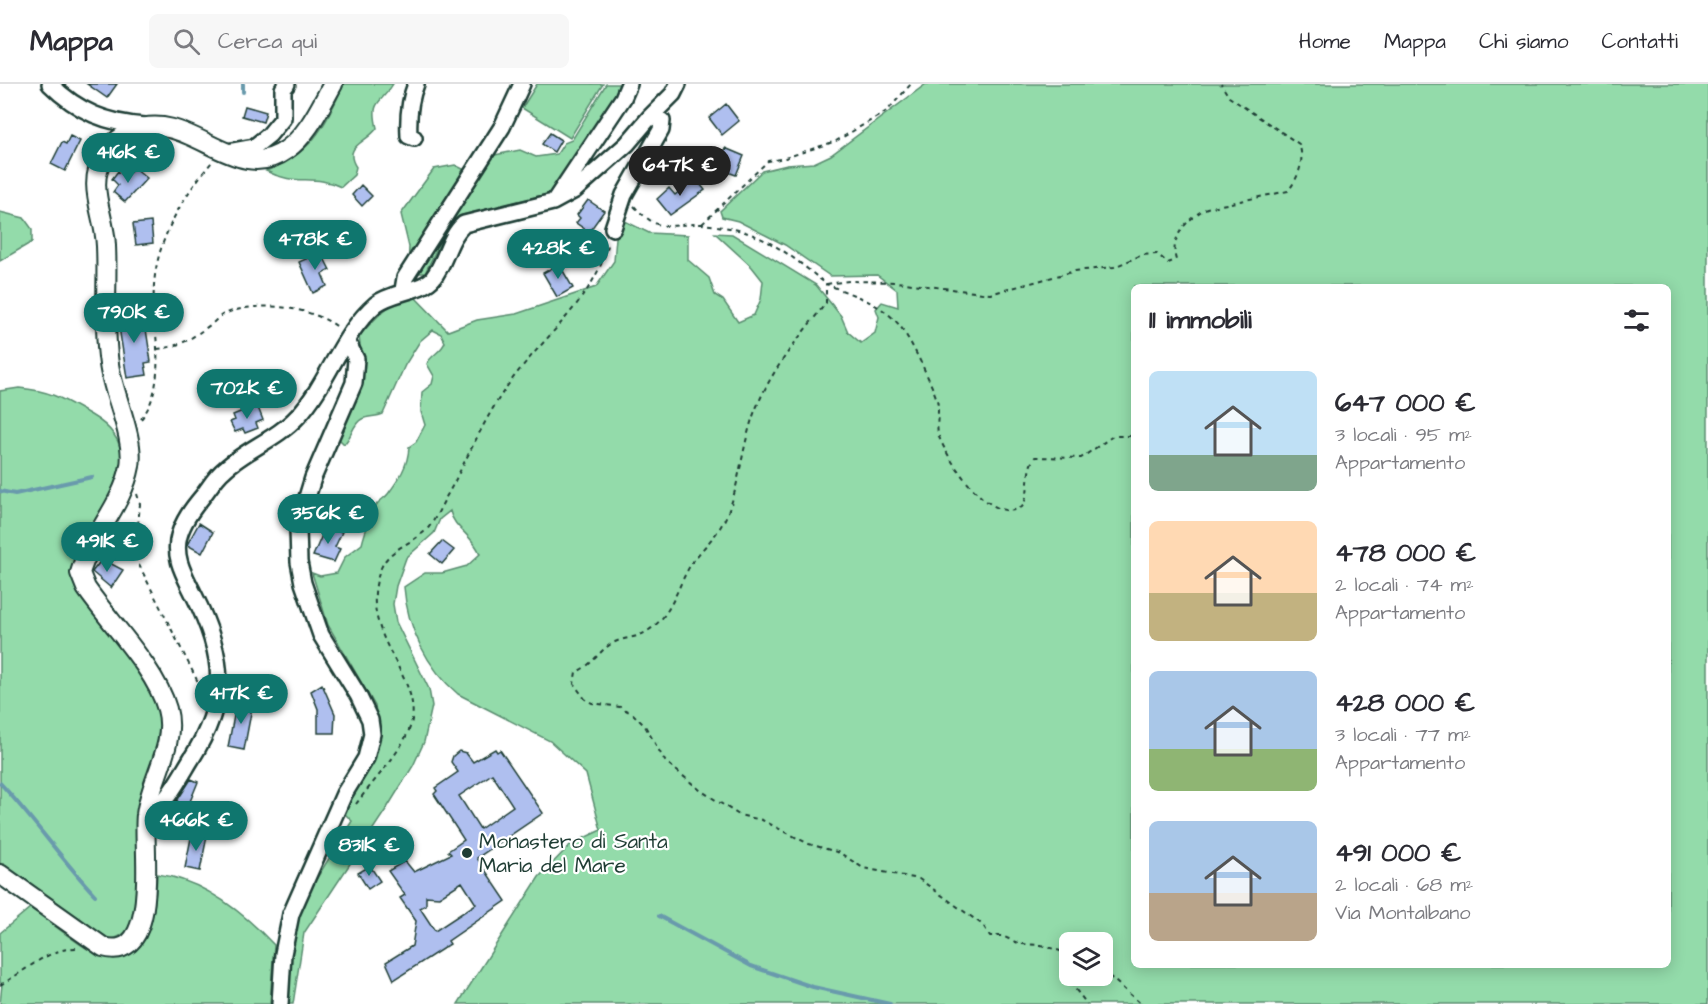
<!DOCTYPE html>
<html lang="it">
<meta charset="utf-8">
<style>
body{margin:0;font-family:"Architects Daughter",sans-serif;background:#f7f7f7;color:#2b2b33;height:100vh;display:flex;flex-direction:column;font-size:22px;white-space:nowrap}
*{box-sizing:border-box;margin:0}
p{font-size:20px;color:#7c7c81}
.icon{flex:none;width:33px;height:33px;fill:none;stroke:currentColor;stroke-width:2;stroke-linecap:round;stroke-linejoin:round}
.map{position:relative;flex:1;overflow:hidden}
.details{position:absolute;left:1131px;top:200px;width:540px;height:684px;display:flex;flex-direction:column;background:#fff;border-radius:9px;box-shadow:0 3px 15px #0003}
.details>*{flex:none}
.controls{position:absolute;left:1059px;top:848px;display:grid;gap:12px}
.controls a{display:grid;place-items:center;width:54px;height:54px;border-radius:9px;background:#fff;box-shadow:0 3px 15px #0003;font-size:30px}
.price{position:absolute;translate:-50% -51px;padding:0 14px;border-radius:21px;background:#0f766e;color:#fff;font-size:20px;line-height:39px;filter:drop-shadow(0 2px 3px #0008)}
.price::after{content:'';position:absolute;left:50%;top:36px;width:18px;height:14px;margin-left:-9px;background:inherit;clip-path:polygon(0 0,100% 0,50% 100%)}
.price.on{background:#222;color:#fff}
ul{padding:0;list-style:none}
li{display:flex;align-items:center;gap:18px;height:150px;padding:0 18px}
li span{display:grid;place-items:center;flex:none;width:168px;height:120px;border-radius:9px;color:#555}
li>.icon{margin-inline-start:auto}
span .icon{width:72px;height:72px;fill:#fffc;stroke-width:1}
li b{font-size:26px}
h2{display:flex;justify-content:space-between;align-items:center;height:72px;padding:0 18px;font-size:26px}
header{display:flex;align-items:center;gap:36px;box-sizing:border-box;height:84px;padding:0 30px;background:#fff;border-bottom:2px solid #e1e1e2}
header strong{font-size:28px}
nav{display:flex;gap:33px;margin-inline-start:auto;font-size:21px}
.search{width:420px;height:54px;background:#f7f7f7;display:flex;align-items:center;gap:15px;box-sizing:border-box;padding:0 21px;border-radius:9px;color:#7c7c81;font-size:22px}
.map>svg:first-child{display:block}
.green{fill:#93dbaa;stroke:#598c6f;stroke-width:1.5;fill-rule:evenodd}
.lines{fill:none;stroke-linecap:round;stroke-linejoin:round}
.stream{stroke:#699aac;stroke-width:4}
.building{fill:#afbfef;stroke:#1f3d34;stroke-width:1.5;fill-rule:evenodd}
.minor-casing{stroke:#1f3d34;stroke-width:20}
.tertiary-casing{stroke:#1f3d34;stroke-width:22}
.path{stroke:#1f3d34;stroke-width:2;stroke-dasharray:4.5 4.5;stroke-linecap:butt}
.minor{stroke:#fff;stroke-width:15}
.tertiary{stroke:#fff;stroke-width:18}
.poi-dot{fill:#1f3d34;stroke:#fff;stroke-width:2}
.labels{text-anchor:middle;stroke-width:4.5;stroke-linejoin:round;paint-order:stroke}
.poi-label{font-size:21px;fill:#1f3d34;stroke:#fff;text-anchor:start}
</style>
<header>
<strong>Mappa</strong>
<div class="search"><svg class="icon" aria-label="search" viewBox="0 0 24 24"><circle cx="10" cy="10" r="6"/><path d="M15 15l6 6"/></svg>Cerca qui</div>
<nav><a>Home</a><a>Mappa</a><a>Chi siamo</a><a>Contatti</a></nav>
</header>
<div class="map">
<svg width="1708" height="920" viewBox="0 0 1708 920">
<rect width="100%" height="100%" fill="#fff"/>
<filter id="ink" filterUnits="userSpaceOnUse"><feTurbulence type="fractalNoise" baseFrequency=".0167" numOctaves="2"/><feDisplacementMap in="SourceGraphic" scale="12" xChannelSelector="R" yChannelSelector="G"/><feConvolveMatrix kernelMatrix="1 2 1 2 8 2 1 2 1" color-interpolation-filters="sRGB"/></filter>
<g filter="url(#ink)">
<path class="green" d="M344 0H393C381 21 370 15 377 44 367 59 342 61 356 83L354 91 341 103C312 89 297 103 266 87 313 69 324 43 344 0Z
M537 0H603L570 54 522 24Z
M606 0H623L557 102 548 110 459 132 449 140 425 189H416L408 185 409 163 401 130 434 85 455 81 471 89 495 71 520 66 536 73 557 70 564 59 572 56Z
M926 0H1708V920H458L539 793 571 760 601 746 586 690 550 657 458 610C427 584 407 543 404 503L425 489H442L467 482 480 470C474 452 453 444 450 427L440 435 434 449 406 474 396 502 393 520 396 538 429 605 432 622 424 658 413 682 387 724 304 849 293 920H288L286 868 296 828 352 737 345 730H340L365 686 380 650 375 622 328 541 312 489 320 492 337 489 345 473 362 460C364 452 372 426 377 420 380 416 385 414 388 410 399 395 408 382 409 363L416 358 425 341 421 328 422 308 432 300 434 292 427 280C430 271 442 268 445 258L441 250 433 246 420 257 405 281 383 330C376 333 368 332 362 335 353 339 352 353 344 360L338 354C351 320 365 289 359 252 376 234 390 215 415 213L448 247 477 236 516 230 596 203 614 177 616 154 625 137 649 149 688 151V176L709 194 715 211 723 216 738 238 754 231 761 215 763 197 752 183 715 149 732 150 816 201 841 232 848 248 861 259 875 249 879 233 876 225 882 218 898 223 897 206 877 191 830 192 785 161 738 137 722 133 720 127 762 87 787 81 814 79 831 71ZM1134 202H1668V880H1134ZM1070 858H1102V891H1070Z
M0 128 24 134 32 145V158L0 177Z
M19 304C52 307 63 315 91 331 173 379 63 443 74 500 93 525 157 607 161 633 165 661 144 690 139 717 132 752 144 807 134 835 129 849 117 857 103 855L61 821 0 779V307Z
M157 790C204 796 243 828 274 861L270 920H0L2 900 0 898V849L30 824C47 835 86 868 103 872 152 885 156 821 157 790Z"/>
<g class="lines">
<path class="stream" d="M243 0V8
M0 407 15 410 92 393
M0 699C34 735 61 775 95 811
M659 832 751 882 813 903 890 920"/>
</g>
<path class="building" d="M87 0H117L107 14Z
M726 20 739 37 722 51 709 34Z
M245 22 266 28 263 38 242 32Z
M550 49 561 56 554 68 542 60Z
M70 52 80 57 65 87 51 80 62 58 66 60Z
M725 64 744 72 736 91 717 84Z
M134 83 147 94 125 118 113 108 118 101 112 95 118 87 125 93Z
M695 94 705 106 670 131 657 115 669 104 675 111Z
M361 101 372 112 362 122 352 111Z
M588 116 604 127 589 148 576 139 580 134 577 131Z
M151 138 153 159 136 161 133 140Z
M321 168 330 186 322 190 327 202 313 209 299 178Z
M559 180 573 204 557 213 543 189Z
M137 227 138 232H144L151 278 145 279 147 291 127 294 117 230Z
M257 321 263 336 256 339 258 344 245 349 243 345 235 348 230 338 235 336 233 331Z
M199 439 213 448 202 469 187 461Z
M326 442 342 448 335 463 340 465 334 478 313 472Z
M442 457 454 466 442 480 430 470Z
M102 475 123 486 111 504 92 488Z
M322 600 335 630 334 649H318V625L311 607Z
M237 616 253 618 244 666 228 663Z
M495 665 497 668 500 666 543 729 477 774 506 817 448 857 450 860 394 896 386 878 412 862 416 837 400 814 405 811 388 787 405 777 414 788 451 770 448 767 464 756 434 710 437 707 435 704 458 688 451 678 453 672 459 667 466 669 473 678ZM492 690 513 722 480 745 459 712ZM462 798 476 820 435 847 420 824 426 821V812L439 813Z
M191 695 198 698 182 737 168 731Z
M192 749 207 752 200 787 185 784Z
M370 782 380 797 368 805 358 789Z"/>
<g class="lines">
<defs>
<path id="minor" d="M50 0C78 28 107 39 145 42
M650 33 673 10 678 0
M414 54 409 52C408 34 409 17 416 0
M227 68 254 63 269 51 283 34V5L287 0
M555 116 623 14 629 0
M403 206 405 194 502 43 522 0
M146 733C166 720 178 697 190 677 229 616 226 574 194 511 185 492 173 474 179 452 183 437 192 425 202 413 209 404 216 392 225 385 247 365 278 354 298 332 329 298 341 250 376 220 391 208 423 207 433 194 446 178 448 154 464 140L553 118 575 106 627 60 650 33H656L662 37 661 46 624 111 613 144
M280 920 283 870 291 830 344 710 366 674 372 650 370 636 358 611 321 551 303 499 299 478 298 444 304 423 313 394 354 299 356 275 347 257"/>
<path id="tertiary" d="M0 790 103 863C162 880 142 759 146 731 150 696 177 660 167 625 156 585 110 539 86 504L80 489C91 451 123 421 130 382 135 353 113 311 109 280 103 240 108 202 106 162 105 130 85 101 105 70 111 60 122 52 133 47 188 23 235 103 286 66 308 51 320 23 333 0"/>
</defs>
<use href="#minor" class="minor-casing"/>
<use href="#tertiary" class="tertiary-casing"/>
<path class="path" d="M634 122C662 152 668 139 702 140 712 141 724 143 734 145 770 153 798 177 826 200L849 197 897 198 990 210 1075 187 1114 183 1142 171 1157 170 1168 179 1176 176C1169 153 1188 134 1207 124L1288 107C1299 93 1305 76 1299 60L1229 13 1221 0
M702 140 768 77 785 74 836 57 887 27 911 0
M157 265C180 263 192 254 210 241 215 238 219 232 224 230 258 216 310 222 339 244
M141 335C170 298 151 244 154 201 157 155 183 112 212 78
M137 410 140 420 135 473 202 606
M356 720C373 697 398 672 409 646 430 595 353 553 381 484 389 464 415 459 429 443 437 433 442 419 449 408 468 373 485 333 508 301 543 252 593 218 609 158
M1070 870 1041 861 1020 860 1002 852H990L983 841 919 795 863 784 840 769 809 760 762 736 739 731 700 706 665 677 645 642 633 630 620 623 592 619 585 615 574 600 576 588C595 580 599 565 615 558 626 553 639 554 649 546 672 531 677 503 690 482 699 467 713 456 721 442 740 413 741 356 758 320 774 282 801 251 826 219V200C852 211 881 218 900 242 911 256 932 300 937 316 940 328 935 341 939 353 949 377 990 442 1022 423 1032 407 1024 387 1035 373L1081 374 1113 352H1134
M1102 886 1141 920
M1083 891 1072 893 1069 897 1087 920
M0 901C25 888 48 864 77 864"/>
<use href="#minor" class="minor"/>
<use href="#tertiary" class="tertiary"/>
</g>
</g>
<circle class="poi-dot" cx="467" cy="769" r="6"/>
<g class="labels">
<g class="poi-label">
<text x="479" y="764">Monastero di Santa<tspan x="479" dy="24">Maria del Mare</tspan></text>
</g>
</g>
</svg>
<div class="controls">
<a><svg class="icon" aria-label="layers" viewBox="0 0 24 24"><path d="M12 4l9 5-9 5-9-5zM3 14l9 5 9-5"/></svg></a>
</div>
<b class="price" style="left:128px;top:100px">416K €</b>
<b class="price on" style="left:680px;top:113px">647K €</b>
<b class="price" style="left:315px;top:187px">478K €</b>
<b class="price" style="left:558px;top:196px">428K €</b>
<b class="price" style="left:134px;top:260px">790K €</b>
<b class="price" style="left:247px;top:336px">702K €</b>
<b class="price" style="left:328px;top:461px">356K €</b>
<b class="price" style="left:107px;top:489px">491K €</b>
<b class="price" style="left:241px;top:641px">417K €</b>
<b class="price" style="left:196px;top:768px">466K €</b>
<b class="price" style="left:369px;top:793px">831K €</b>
<section class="details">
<h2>11 immobili<svg class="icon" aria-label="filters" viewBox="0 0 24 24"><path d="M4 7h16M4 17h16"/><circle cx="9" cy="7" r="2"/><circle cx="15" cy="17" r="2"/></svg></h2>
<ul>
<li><span style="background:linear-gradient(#bfe0f5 70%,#7fa58c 0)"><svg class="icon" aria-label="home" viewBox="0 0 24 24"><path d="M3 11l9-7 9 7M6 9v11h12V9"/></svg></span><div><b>647 000 €</b><p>3 locali · 95 m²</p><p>Appartamento</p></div></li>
<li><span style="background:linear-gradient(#ffd9b3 60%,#c2b280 0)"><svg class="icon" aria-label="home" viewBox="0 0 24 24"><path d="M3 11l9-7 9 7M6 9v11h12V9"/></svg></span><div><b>478 000 €</b><p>2 locali · 74 m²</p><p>Appartamento</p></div></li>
<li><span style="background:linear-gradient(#a9c7e8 65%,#8fb573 0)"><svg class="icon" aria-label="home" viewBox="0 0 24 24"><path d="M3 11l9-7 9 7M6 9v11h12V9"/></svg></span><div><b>428 000 €</b><p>3 locali · 77 m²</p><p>Appartamento</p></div></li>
<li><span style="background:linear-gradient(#a9c7e8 60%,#b9a48a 0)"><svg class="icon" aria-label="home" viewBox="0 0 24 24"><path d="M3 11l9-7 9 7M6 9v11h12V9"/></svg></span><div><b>491 000 €</b><p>2 locali · 68 m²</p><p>Via Montalbano</p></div></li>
</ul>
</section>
</div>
